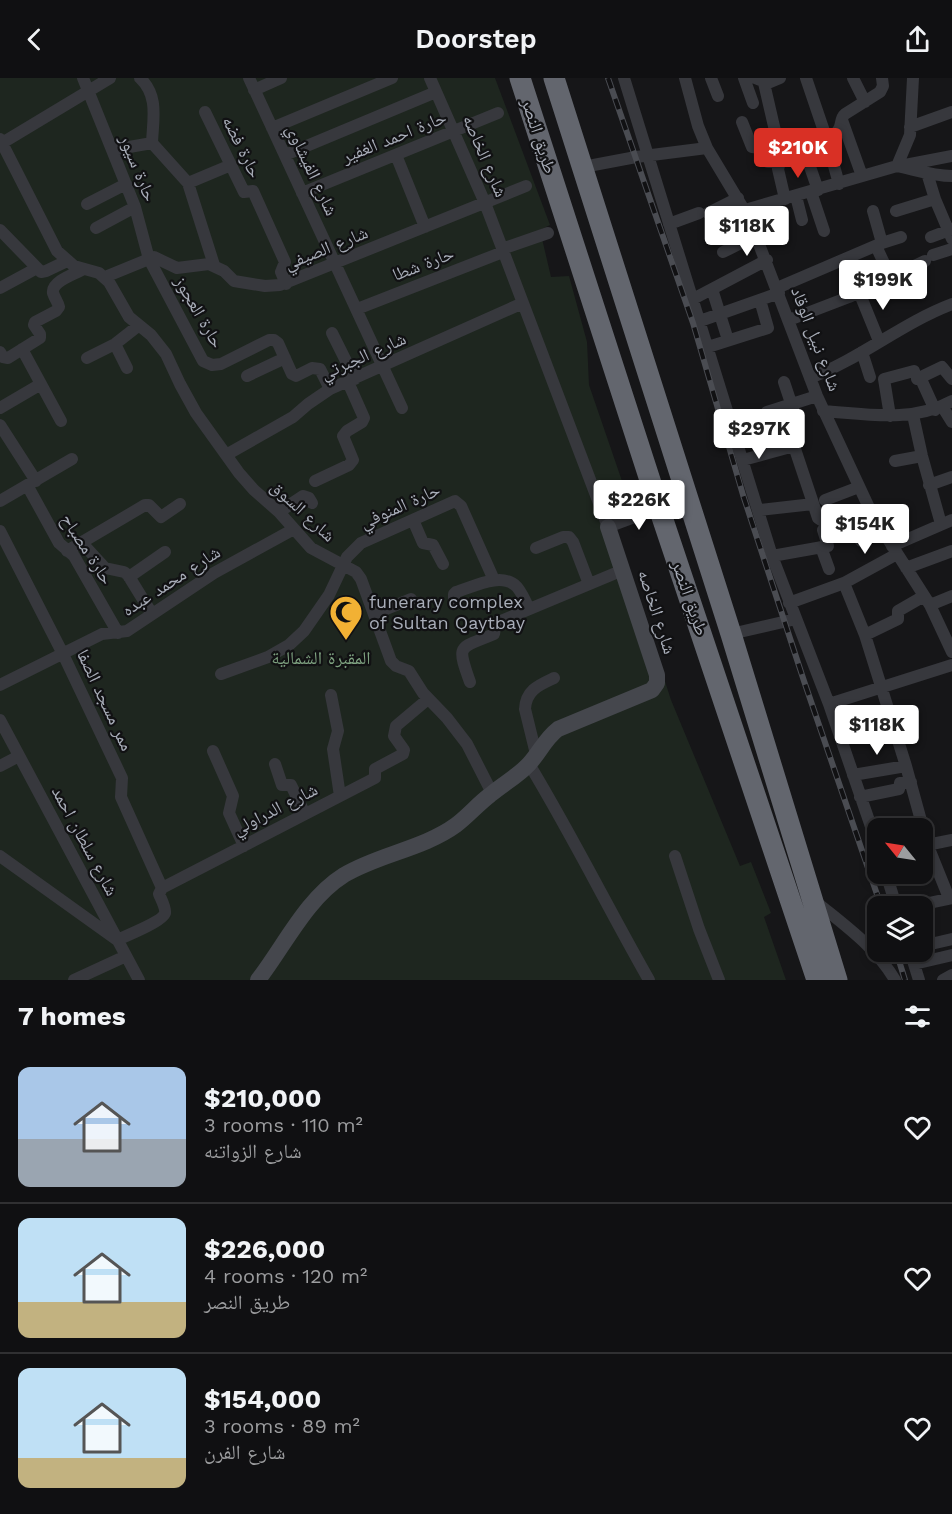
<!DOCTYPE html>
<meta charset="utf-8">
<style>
body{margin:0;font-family:"Work Sans","Noto Naskh Arabic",sans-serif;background:#19191b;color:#f1f3f6;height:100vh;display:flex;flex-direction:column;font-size:22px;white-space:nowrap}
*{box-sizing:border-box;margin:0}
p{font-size:20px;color:#9c9d9f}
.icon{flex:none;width:33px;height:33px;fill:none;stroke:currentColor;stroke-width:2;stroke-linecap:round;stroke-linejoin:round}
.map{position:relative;height:902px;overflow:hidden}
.side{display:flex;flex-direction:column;background:#101012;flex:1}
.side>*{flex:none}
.needle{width:39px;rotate:300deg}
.buttons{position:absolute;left:867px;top:740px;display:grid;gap:12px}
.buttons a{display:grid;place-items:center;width:66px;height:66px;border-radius:12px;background:#101012;box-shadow:0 3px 9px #0003,0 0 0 2px #303032;font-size:30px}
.price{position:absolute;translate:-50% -51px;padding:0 14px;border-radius:6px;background:#fff;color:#222;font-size:20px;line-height:39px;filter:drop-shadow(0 2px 3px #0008)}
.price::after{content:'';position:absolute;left:50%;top:36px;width:18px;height:14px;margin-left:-9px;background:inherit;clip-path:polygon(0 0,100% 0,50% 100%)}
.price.selected{background:#d93025;color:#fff}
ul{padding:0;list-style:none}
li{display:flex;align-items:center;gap:18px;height:150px;padding:0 18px}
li+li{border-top:2px solid #303032}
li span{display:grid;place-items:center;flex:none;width:168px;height:120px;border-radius:12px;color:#555}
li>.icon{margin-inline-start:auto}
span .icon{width:72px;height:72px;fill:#fffc;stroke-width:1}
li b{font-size:26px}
h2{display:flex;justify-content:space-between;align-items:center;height:72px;padding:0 18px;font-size:26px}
header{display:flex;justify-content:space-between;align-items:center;height:78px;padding:0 18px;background:#101012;font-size:27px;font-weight:600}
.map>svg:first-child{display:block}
.green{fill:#1e261f}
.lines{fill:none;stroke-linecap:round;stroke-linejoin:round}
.street{stroke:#37383d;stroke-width:12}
.secondary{stroke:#45474d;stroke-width:16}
.highway{stroke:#63666e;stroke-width:21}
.rail-casing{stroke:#4a4c52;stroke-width:6}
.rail{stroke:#111113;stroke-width:4;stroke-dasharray:11;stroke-linecap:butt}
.labels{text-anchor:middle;stroke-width:4.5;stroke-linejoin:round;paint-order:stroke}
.street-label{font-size:18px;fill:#a8adb8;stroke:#111113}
.poi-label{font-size:18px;fill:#a8adb8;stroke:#111113;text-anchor:start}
.park-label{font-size:18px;fill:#7fa381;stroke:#111113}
</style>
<header><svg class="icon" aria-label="back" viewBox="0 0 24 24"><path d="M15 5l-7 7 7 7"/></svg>Doorstep<svg class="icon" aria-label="share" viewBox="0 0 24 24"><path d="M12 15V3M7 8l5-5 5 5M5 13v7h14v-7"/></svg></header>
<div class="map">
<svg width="952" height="902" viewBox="0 0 952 902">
<rect width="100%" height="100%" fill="#161618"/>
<path class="green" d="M0 0H495L550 147 540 152 551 199 569 198 587 264 589 307 632 432 612 439 671 622 740 788 751 784 771 835 764 839 786 902H0Z"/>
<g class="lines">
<path class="street" d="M83 0 135 129 149 181 203 283 212 287 221 286 269 262H274L278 265 292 296 296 298 312 290 320 291 330 311
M140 0C159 18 153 41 152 65L188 105 214 187
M249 0 402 330
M430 0 485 125 608 449 659 430
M624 0 772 478 829 626 878 769
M685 0 698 48 707 70
M711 0 718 18
M744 0 753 25
M755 0 768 5 780 0
M806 0 826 59 839 106
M853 0 865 24
M764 5 782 83
M254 12 281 0
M205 34 244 114 253 113 285 184 281 194 286 206
M842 42 862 98
M742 44 752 69 761 70 768 84H780
M910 49 952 34
M272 50 392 0
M0 61 57 173 74 188 99 195 109 204 129 239 151 257 166 276 180 306 196 335 239 395 254 412 279 434 311 470 356 494 361 501 391 583 396 588 409 593 423 615 447 640 467 666 492 715
M2 65 110 0
M112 72 152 65
M285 77 436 14
M396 77 425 149
M807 80 818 112
M905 87 952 78
M897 88 910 57 913 0
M583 89 636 79 707 70 749 140 817 318 872 436 930 527 952 574
M927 95 935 121 952 161
M188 105 231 87
M811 114 824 153
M302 115 498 35
M796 118 802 142
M785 121 778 91 780 84 837 54C843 48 839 41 845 36L880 14 883 8 882 0
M87 126 126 106
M745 132 897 88C916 92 933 98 952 98
M873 133 882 165
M896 133 935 121
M708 135 738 120
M669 146 699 135
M96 150 135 129
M0 152 41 194 46 193 67 183
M931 159 952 151
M876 168 890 198
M502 171 548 155
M723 174 757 157
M933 177 952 171
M105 199 154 179 177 190 209 186 224 193 234 203 265 208 280 207 526 108
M0 210 37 190
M777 210 882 165 901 159
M712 211 728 262
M859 214 879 263
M693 221 767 182
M357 231 503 174
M789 242 849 219 925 183
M700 243 779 215
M332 255 355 301
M115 266 127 290
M708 269 768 250 760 222
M22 271 61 343
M0 274 3 279 8 280 40 260V256L34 247 35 244 56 233 59 229C58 224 55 221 53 215 51 204 74 196 82 192
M862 274 870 299
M87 280 115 266 138 248
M247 298 285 280
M920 299 935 332
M810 300C860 281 902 245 952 226
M917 301 942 289 952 301
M784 304 798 346
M942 328 952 344
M0 330 41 306
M823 333C867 336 912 345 952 323
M913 337 922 378 941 446
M890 338 884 301 914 293
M0 347 36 403
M735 355 768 345 767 334 817 318
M226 377 293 339 308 326 330 311 523 225
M743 382 794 368 818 440 821 442 838 439
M895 383 922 378
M315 403 349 387 353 382 343 358 347 353 362 344 364 340 348 304
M27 407 59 465 74 478 118 555
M929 407 952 399
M825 422 859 409
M0 423 72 381
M759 432 813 426
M279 434 303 418 309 420 312 425
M413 442 423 465 433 467 443 486
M0 453 63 576 122 700 121 719 162 810
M857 457 861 463 880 451
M82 465 105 490 124 494 128 497 152 536
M892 468 952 442
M821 469 829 491
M536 470 563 459H569L573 464 589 506
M67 473 145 427H149L161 439 180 426
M772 478 828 468 823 452
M906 490 952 473
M129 499 165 474
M844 505 865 557 906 688 928 768 949 820
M454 521V516L456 514C473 509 502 493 517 509 522 515 526 524 529 531
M789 525 844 505 897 476
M930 527 952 518
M374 536 411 521
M731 556 796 541
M865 557 898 541V533L924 518
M221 596 268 579 289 567 304 553 329 517 347 479 361 465 455 423 461 428 494 502
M470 604C456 565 459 571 494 556L496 545 623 492
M0 607 102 556 127 553 214 495 294 451
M331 617 338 653 333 671 340 718
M829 626 952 587
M0 642 139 902
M213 673 233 718 229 735 244 768
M536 676 525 631C526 612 539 607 554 600
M275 686 282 707H291L305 736
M529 686C572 757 608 830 649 902
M0 688 19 678
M853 697 906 688
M860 719 899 711 900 705 911 704
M922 768 952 762
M0 778 117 862C126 858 163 843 165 835 166 830 161 821 159 816L162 810 375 700V691L403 676 404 672 394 658 396 648 428 621
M675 778 699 851 719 902
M886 795 896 828
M815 823C844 847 876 869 895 902
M915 828 952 820
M922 868 952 861
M910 873 919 902
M914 886 952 877
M74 902 126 878
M943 902 952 897"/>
<path class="secondary" d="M258 902C285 867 306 821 344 797 379 776 423 771 456 747 468 738 478 726 490 717 503 706 518 698 529 686 540 674 545 661 558 651L652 612 657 605V597L608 449"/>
<path class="highway" d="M520 0 659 430 817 902
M554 0 731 556 837 902"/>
<defs>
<path id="rail" d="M608 0 693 245 743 417 804 603 881 828
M896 873 905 902"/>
</defs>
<use href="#rail" class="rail-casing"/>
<use href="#rail" class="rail"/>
</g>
<defs>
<symbol id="mosque-pin" viewBox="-11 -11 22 30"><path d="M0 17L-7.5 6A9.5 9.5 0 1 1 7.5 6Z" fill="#f2b134" stroke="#111113"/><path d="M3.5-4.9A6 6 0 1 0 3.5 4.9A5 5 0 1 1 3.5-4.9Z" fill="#111"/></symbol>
</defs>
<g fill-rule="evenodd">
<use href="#mosque-pin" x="327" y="515" width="38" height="52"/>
</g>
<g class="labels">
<g class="street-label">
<text transform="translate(539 58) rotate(72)" y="6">طريق النصر</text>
<text transform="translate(394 59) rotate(-22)" y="6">حارة احمد الغفير</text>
<text transform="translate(242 69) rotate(64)" y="6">حارة فضه</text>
<text transform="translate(485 78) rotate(67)" y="6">شارع الخاصه</text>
<text transform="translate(138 90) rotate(68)" y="6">حارة سيور</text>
<text transform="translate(312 92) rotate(65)" y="6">شارع الفيشاوي</text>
<text transform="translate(326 170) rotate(-22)" y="6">شارع الصيفي</text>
<text transform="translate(423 186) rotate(-21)" y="6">حارة شطا</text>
<text transform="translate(199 234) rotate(60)" y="6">حارة العجوز</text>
<text transform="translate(816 261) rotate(69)" y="6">شارع نبيل الوقاد</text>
<text transform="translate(363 278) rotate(-24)" y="6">شارع الجبرتي</text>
<text transform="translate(400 428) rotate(-24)" y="6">حارة المنوفي</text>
<text transform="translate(303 433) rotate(43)" y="6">شارع السوق</text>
<text transform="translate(87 471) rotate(57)" y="6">حارة مصباح</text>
<text transform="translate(171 503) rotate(-33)" y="6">شارع محمد عبده</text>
<text transform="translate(690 520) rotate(71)" y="6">طريق النصر</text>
<text transform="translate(657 534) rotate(72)" y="6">شارع الخاصه</text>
<text transform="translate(105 622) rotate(65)" y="6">ممر مسجد الصفا</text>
<text transform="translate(275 731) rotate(-27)" y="6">شارع الدراولي</text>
<text transform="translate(85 763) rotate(62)" y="6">شارع سلطان احمد</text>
</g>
<g class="poi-label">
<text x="369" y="530">funerary complex<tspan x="369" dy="21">of Sultan Qaytbay</tspan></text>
</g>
<g class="park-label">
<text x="321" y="586">المقبرة الشمالية</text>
</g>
</g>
</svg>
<div class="buttons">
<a><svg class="needle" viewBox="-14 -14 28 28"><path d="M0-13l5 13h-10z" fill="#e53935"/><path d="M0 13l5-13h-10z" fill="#9c9d9f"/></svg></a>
<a><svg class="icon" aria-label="layers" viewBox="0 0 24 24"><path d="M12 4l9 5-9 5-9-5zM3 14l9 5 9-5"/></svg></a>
</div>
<b class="price selected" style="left:798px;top:101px">$210K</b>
<b class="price" style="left:747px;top:179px">$118K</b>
<b class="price" style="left:883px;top:233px">$199K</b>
<b class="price" style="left:759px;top:382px">$297K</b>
<b class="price" style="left:639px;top:453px">$226K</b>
<b class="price" style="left:865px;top:477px">$154K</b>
<b class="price" style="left:877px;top:678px">$118K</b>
</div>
<section class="side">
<h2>7 homes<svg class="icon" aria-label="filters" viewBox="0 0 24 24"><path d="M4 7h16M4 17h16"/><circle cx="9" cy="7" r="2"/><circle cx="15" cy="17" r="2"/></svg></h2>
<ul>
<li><span style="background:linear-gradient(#a9c7e8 60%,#9aa5b1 0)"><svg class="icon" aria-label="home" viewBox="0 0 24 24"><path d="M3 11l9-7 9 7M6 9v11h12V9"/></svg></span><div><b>$210,000</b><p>3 rooms · 110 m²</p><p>شارع الزواتنه</p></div><svg class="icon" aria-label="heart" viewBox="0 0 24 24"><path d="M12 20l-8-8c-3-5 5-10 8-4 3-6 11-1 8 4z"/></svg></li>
<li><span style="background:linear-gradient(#bfe0f5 70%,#c2b280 0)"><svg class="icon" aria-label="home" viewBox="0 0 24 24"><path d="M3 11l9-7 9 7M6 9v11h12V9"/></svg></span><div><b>$226,000</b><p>4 rooms · 120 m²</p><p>طريق النصر</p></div><svg class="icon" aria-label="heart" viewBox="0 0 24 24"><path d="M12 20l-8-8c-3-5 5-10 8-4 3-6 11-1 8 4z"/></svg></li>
<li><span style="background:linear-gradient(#bfe0f5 75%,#c2b280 0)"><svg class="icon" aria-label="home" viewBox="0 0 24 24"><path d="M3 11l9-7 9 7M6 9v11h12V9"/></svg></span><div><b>$154,000</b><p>3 rooms · 89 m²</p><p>شارع الفرن</p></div><svg class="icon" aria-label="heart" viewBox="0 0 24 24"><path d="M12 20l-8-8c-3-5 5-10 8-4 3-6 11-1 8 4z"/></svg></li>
</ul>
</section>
